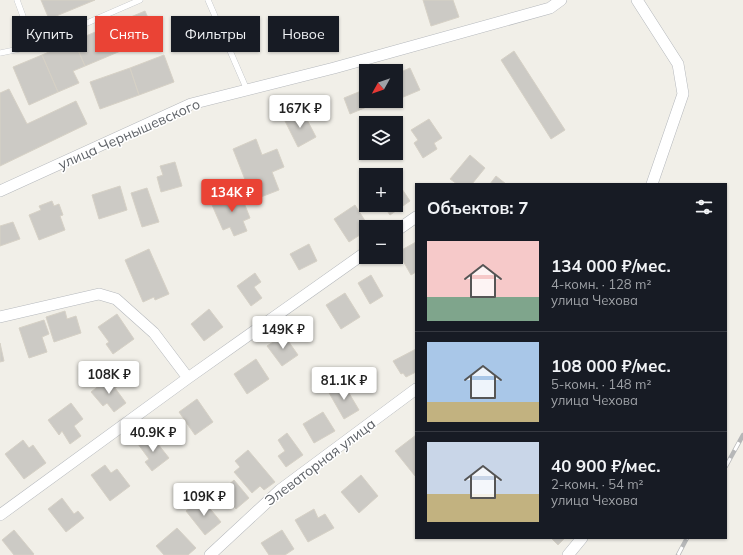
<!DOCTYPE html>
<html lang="ru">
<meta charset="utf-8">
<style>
body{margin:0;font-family:Mulish,sans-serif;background:#242831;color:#f1f3f6;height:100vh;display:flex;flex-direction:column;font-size:15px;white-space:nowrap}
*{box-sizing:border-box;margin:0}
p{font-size:13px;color:#9ea1a6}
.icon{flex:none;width:22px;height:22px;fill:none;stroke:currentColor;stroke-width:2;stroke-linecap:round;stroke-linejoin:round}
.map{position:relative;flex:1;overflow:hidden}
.panel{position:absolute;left:415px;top:183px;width:312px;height:356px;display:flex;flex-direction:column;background:#171b24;border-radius:0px;box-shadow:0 1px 3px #0004}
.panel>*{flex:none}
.banner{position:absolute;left:12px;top:16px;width:343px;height:36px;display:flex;gap:8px}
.needle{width:26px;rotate:230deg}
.tools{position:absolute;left:359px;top:64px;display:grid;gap:8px}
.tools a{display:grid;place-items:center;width:44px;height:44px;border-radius:0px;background:#171b24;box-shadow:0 1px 3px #0004;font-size:20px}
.price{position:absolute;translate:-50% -34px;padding:0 9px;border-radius:4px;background:#fff;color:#222;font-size:13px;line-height:26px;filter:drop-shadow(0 1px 2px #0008)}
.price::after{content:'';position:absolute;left:50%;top:24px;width:12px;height:9px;margin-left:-6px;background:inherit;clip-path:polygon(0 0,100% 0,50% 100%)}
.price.active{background:#ea4335;color:#fff}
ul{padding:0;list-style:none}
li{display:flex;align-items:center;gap:12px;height:100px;padding:0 12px}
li+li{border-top:1px solid #363941}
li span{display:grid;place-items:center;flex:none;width:112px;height:80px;border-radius:0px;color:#555}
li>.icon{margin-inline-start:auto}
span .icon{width:48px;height:48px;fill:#fffc;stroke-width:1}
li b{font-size:17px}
h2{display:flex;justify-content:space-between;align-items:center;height:48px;padding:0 12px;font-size:17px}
.tag{padding:0 14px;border-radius:0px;background:#171b24;box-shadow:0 1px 3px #0004;font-size:14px;line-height:36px}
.tag.active{background:#ea4335;color:#fff}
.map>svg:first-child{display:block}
.building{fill:#cccac5;stroke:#d6d1c6}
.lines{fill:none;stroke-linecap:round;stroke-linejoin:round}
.lane-casing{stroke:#b5b8bc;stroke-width:6}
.street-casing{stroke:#b5b8bc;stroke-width:12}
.lane{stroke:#fff;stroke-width:5.5}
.street{stroke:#fff;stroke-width:11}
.rail-casing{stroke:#b6b7b8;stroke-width:4.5}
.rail{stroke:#fff;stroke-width:3;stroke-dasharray:9;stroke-linecap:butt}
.labels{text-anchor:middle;stroke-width:3;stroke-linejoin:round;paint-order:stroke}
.street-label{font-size:14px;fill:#5f6368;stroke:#fff}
</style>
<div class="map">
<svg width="743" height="555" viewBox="0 0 743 555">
<rect width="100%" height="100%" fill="#f1efe8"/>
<path class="building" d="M41 0H95L49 19Z
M423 0H453L459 17 431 26Z
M145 11 156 36 85 66 74 41Z
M74 41 85 66 73 71 79 83 58 92 42 55Z
M514 51 565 130 551 139 501 60Z
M42 55 58 92 29 105 13 67Z
M164 55 174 82 139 95 130 68Z
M130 68 139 95 100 109 90 82Z
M410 68 420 90 401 98 396 88V82L399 80 396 74Z
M9 89 27 124 76 101 87 124 0 166V93Z
M366 89V101H375L376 103 350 114 344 98Z
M303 112 316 137 298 147 285 121Z
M429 119 442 138 434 143 437 149 423 158 414 143 418 140 411 130Z
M256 139 262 155 277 149 284 167 272 172 279 190 253 200 233 149Z
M470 155 485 168 472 184H457L450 179Z
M175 162 182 186 161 192 157 177 163 175 160 166Z
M496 176 506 184H490Z
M396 180 410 201 390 215 383 205H396Z
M120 186 127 210 99 219 92 195Z
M147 188 159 222 142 227 131 193Z
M228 191 231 199 241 195 250 218 243 221 247 231 234 236 230 227 223 230 212 205 220 202 217 195Z
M52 201 54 206 59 204 63 215 60 216 65 230 39 240 29 215 41 210 39 206Z
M355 205 369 227H366V231L349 242 334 219Z
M13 222 20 239 0 246V226Z
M416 242V272L411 275 398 252Z
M309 244 317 261 299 270 290 254Z
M149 249 169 294 155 300 154 297 143 302 125 260Z
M255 273 261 282 254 287 262 298 251 306 237 286Z
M371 275 383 296 370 304 358 283Z
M345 293 360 317 341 329 326 305Z
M209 309 223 327 204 341 191 324Z
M65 311 67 319 76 316 81 333 54 342 46 317Z
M117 314 134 339 113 354 106 344 109 342 98 327Z
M44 320 49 334 42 337 47 352 29 358 19 328Z
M284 335 298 355 282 366 267 346Z
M0 343 4 361 0 362Z
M416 349V372L406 377 403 373 401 374 393 361Z
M256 359 269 379 247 394 234 374Z
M110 377 118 386 115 388 126 403 114 412 107 403 103 406 91 392Z
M343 383 359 410 344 419 328 391Z
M197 399 213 422 195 435 179 412Z
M71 403 83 419 74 426 81 436 70 444 62 431 59 435 48 420Z
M323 412 335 431 314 443 303 424Z
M287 433 303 455 286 467 278 456 285 451 278 440Z
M150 434 169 458 152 471 145 462 149 459 138 444Z
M416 435V475L415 476 395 451Z
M23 440 29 448 33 445 46 463 24 479 5 454Z
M248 450 275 482 264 490 260 486 252 493 234 472 240 467 235 461Z
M105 465 111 473 117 469 130 486 110 501 91 475Z
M361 475 378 496 359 513 341 492Z
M234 480 249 498 236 509 228 499 225 502 218 494Z
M62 498 74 514 78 511 84 518 66 532 48 509Z
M202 499 221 522 205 535 186 511Z
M314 509 318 518 325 514 334 528 308 542 295 520Z
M177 528 196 548 188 555H164L156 546Z
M14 530 34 554 33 555H14L2 540Z
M282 530 294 549 285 555H269L261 543Z
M551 538H565L558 545Z"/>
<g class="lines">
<defs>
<path id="lane" d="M17 0 34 46
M208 0 247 90
M0 53 34 46 140 0"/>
<path id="street" d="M637 0 678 64 683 94 652 184
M0 191 191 104 334 68 550 8 561 0
M396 231 416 217
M0 317 99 294 116 299 154 333 188 378
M0 515 188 378 366 252
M210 555 280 490 416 389
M568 555 582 538"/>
</defs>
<use href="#lane" class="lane-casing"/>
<use href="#street" class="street-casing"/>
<use href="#lane" class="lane"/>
<use href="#street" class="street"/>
<defs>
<path id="rail" d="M726 466 743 435
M678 555 687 538"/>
</defs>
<use href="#rail" class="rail-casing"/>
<use href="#rail" class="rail"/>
</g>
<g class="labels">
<g class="street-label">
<text transform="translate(129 134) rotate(-24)" y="5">улица Чернышевского</text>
<text transform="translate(320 462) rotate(-37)" y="5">Элеваторная улица</text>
</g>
</g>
</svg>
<div class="tools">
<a><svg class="needle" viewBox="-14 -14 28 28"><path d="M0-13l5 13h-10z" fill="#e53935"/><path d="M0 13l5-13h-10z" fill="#9ea1a6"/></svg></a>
<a><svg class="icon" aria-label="layers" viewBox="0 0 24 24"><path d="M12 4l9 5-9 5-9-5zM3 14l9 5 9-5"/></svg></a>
<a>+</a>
<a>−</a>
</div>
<b class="price" style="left:300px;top:129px">167K ₽</b>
<b class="price active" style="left:232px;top:213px">134K ₽</b>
<b class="price" style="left:283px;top:350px">149K ₽</b>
<b class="price" style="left:109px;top:395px">108K ₽</b>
<b class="price" style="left:344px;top:401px">81.1K ₽</b>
<b class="price" style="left:153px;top:453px">40.9K ₽</b>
<b class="price" style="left:204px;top:517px">109K ₽</b>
<div class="banner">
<a class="tag">Купить</a>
<a class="tag active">Снять</a>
<a class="tag">Фильтры</a>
<a class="tag">Новое</a>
</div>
<section class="panel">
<h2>Объектов: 7<svg class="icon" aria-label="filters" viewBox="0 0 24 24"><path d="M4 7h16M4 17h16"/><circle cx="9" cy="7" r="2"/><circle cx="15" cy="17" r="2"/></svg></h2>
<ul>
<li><span style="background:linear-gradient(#f6c9c9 70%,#7fa58c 0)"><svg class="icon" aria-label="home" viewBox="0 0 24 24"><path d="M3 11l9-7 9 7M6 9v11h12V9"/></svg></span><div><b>134 000 ₽/мес.</b><p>4-комн. · 128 m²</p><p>улица Чехова</p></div></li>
<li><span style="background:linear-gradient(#a9c7e8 75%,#c2b280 0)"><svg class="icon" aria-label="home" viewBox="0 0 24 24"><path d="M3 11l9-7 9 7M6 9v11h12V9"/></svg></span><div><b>108 000 ₽/мес.</b><p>5-комн. · 148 m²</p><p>улица Чехова</p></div></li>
<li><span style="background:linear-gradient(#c9d6e8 65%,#c2b280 0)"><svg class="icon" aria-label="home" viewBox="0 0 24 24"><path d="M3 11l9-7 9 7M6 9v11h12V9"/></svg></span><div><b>40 900 ₽/мес.</b><p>2-комн. · 54 m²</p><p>улица Чехова</p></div></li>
</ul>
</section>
</div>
